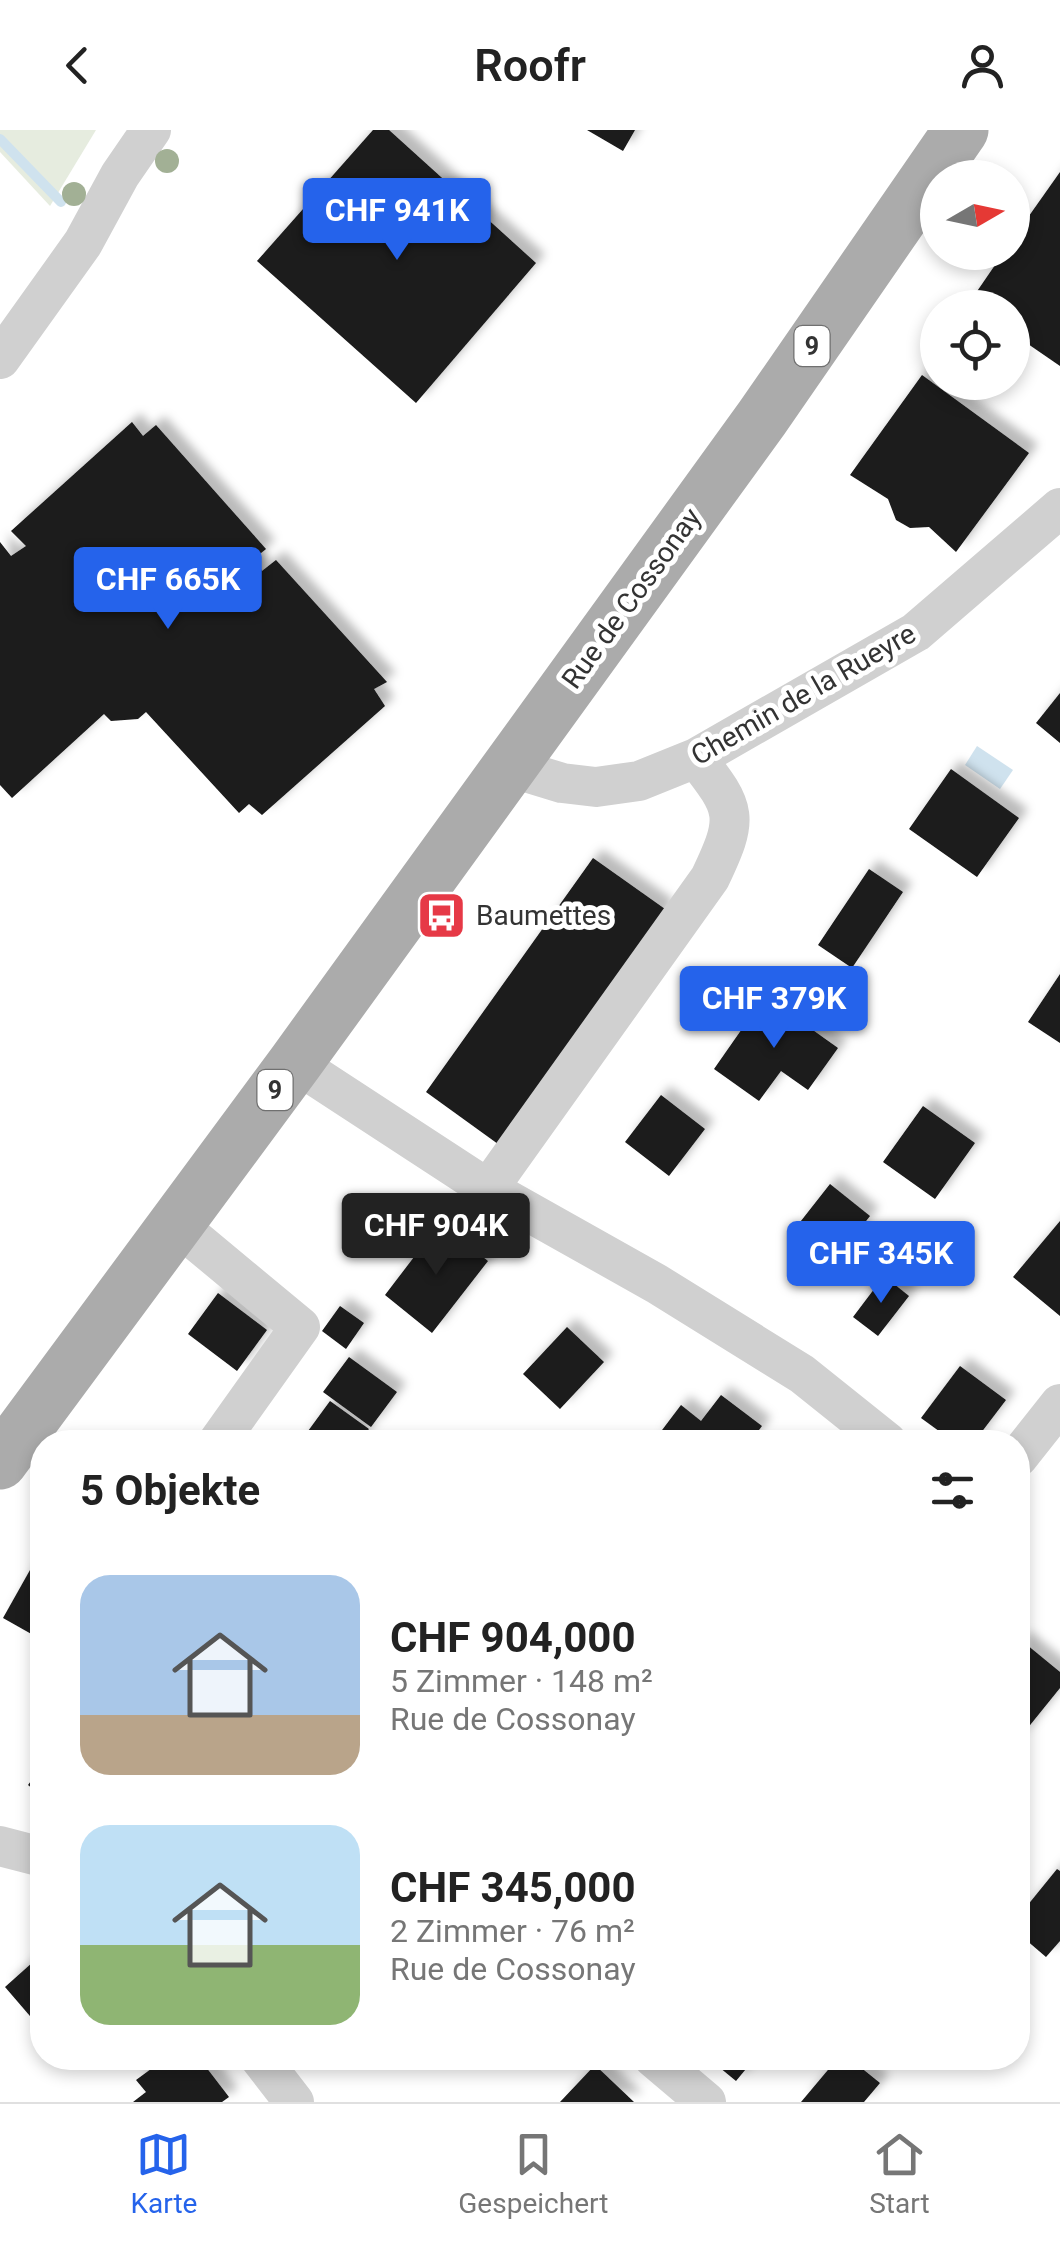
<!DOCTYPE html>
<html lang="de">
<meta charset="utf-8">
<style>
body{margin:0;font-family:Roboto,sans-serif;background:#f2f2f2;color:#222;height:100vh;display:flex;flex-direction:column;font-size:38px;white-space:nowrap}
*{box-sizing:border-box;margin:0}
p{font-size:32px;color:#767676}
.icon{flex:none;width:55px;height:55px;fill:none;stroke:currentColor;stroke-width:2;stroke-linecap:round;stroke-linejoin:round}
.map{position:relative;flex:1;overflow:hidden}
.sheet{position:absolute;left:30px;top:1300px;width:1000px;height:640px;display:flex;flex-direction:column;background:#fff;border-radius:40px;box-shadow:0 5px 15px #0003}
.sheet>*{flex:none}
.needle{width:65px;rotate:81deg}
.tools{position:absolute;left:920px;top:30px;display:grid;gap:20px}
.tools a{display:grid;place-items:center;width:110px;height:110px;border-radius:50%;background:#fff;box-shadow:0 5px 15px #0003;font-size:50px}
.price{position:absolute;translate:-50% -85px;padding:0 22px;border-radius:10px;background:#2563eb;color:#fff;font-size:32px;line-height:65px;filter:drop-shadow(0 2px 5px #0008)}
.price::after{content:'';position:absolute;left:50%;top:60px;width:30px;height:22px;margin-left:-15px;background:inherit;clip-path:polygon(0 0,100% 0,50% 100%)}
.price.selected{background:#222;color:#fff}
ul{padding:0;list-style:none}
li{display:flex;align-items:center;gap:30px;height:250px;padding:0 50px}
li span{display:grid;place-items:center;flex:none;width:280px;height:200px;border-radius:30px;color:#555}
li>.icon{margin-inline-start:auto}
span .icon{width:120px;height:120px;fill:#fffc;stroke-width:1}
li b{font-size:42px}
h2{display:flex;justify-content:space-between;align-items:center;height:120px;padding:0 50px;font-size:42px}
header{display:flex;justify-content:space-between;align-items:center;height:130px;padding:0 50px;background:#fff;font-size:45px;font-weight:600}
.menu{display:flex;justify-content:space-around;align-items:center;height:140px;border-top:2px solid #e0e0e0;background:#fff;font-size:28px;color:#767676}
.menu a{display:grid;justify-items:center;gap:5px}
.menu .selected{color:#2563eb}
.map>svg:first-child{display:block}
.green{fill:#e6ecdf}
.water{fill:#cfe2ee}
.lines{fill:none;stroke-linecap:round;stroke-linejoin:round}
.stream{stroke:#cfe2ee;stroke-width:10}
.building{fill:#1a1a1a;filter:url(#shadow)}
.street{stroke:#d0d0d0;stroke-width:40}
.primary{stroke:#ababab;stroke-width:55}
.tree{fill:#a2b095}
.labels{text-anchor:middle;stroke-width:10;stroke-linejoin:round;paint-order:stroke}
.shield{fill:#fff;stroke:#707070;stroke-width:2.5}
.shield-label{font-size:25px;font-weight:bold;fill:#333}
.street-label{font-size:28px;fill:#333;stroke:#fff}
.poi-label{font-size:28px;fill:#333;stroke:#fff;text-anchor:start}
</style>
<header><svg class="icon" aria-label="back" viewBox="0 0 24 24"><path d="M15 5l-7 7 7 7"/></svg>Roofr<svg class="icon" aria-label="person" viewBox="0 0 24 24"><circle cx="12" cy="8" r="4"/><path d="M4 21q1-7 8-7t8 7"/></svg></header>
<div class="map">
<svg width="1060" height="1972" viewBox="0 0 1060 1972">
<defs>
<filter id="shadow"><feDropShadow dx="9" dy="-9" stdDeviation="5" flood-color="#0004"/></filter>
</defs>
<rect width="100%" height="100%" fill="#fff"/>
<path class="green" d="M0 0H96L50 76 0 22Z"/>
<path class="water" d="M977 616 1013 640 1000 659 965 635Z"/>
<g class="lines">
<path class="stream" d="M0 9 61 72"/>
</g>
<path class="building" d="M373 0H389L536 133 416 273 257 131Z
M587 0H635L623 21Z
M1060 42V236L1012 203V178H975L969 173 1004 122H1012V110Z
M922 245 1029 323 956 422 929 397 910 398 896 390 888 369 850 345Z
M132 292 143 306 156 295 266 419 255 428 262 441 276 430 387 552 374 559 385 576 262 685 249 674 239 683 146 582 138 589 111 591 104 584 12 668 0 655V412L11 426 26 416 11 401Z
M1060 563V613L1036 593Z
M951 639 1019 688 977 747 909 699Z
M593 728 665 779 498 1014 426 962Z
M869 739 903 762 852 838 818 815Z
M1060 844V913L1028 892Z
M765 866 838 918 808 960 781 941 759 971 714 939Z
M661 965 705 999 669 1046 625 1012Z
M923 976 975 1013 935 1069 883 1032Z
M830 1054 870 1086 837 1128 797 1096Z
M1060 1091V1186L1013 1147Z
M440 1093 488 1131 432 1203 385 1165Z
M884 1146 909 1166 878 1206 853 1187Z
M218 1163 267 1200 237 1241 188 1204Z
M340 1176 364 1193 346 1219 322 1201Z
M567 1197 604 1232 560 1279 523 1244Z
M349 1227 397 1262 371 1297 323 1262Z
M960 1236 1006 1270 974 1312H954L921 1288Z
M721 1265 762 1296 750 1312H653L681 1275 701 1291Z
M330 1271 369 1299 359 1312H300Z
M39 1424 42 1426V1510L3 1488Z
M1021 1510 1060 1542V1558L1018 1610V1514Z
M42 1636V1666L28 1655Z
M1057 1739 1060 1741V1811L1046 1827 1018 1803V1787Z
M42 1824V1900L5 1857Z
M166 1928H199L229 1967 222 1972H133L146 1962 136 1950Z
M708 1928H755L736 1951Z
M838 1928H849L880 1953 864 1972H801Z
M595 1935 634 1972H560Z"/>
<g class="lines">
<path class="street" d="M0 229 83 113 120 45 151 0
M509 637 562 653 596 657 639 651 696 628 916 502 1060 378
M295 933 488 1059 657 1154 802 1244 887 1312
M488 1059 710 748C739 687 737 680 696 628
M176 1094 300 1197 218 1312
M1018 1327 1060 1274
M0 1716 42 1727
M260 1928 294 1972
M654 1928 706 1972"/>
<path class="primary" d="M0 1332 295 933 762 288 961 0"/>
</g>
<g class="tree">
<circle cx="167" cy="31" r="12"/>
<circle cx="74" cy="64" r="12"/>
</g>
<defs>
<symbol id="bus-square" viewBox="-11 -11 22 22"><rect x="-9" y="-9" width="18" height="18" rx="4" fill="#e63946" stroke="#fff"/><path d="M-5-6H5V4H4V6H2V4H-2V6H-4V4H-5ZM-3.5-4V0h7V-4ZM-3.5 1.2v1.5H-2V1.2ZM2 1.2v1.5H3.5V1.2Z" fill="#fff"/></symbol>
</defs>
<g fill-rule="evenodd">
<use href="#bus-square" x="414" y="758" width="55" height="55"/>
</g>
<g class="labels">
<g class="shield">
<rect x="794.5" y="196" width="35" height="40" rx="8"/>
<rect x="257.5" y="940" width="35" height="40" rx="8"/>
</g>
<g class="shield-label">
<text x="812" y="225">9</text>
<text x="275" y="969">9</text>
</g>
<g class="street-label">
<text transform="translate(631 468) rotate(-54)" y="10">Rue de Cossonay</text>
<text transform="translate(803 564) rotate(-30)" y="10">Chemin de la Rueyre</text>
</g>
<g class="poi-label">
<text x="476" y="795">Baumettes</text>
</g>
</g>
</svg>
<div class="tools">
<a><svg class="needle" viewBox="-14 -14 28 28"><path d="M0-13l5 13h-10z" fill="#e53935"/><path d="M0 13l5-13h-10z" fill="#767676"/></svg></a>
<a><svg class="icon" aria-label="locate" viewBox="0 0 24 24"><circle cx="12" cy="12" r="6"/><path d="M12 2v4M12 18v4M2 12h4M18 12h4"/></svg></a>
</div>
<b class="price" style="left:397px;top:133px">CHF 941K</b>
<b class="price" style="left:168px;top:502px">CHF 665K</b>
<b class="price" style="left:774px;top:921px">CHF 379K</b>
<b class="price selected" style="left:436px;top:1148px">CHF 904K</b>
<b class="price" style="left:881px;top:1176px">CHF 345K</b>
<section class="sheet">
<h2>5 Objekte<svg class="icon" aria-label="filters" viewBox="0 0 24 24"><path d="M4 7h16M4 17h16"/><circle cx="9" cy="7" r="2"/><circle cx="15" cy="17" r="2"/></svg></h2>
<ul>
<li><span style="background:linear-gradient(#a9c7e8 70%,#b9a48a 0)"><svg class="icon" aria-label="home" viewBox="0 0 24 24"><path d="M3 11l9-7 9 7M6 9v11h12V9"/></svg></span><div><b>CHF 904,000</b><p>5 Zimmer · 148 m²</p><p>Rue de Cossonay</p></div></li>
<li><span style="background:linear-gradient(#bfe0f5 60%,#8fb573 0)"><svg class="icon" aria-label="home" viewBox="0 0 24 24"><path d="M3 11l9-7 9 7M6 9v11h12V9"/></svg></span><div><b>CHF 345,000</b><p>2 Zimmer · 76 m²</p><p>Rue de Cossonay</p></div></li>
</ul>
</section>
</div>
<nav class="menu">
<a class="selected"><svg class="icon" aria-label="map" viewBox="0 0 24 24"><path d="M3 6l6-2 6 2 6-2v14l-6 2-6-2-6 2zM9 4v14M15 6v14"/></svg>Karte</a>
<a><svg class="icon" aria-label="saved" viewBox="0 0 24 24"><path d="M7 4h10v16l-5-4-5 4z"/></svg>Gespeichert</a>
<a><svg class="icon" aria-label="home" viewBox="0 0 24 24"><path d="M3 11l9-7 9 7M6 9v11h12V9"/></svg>Start</a>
</nav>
